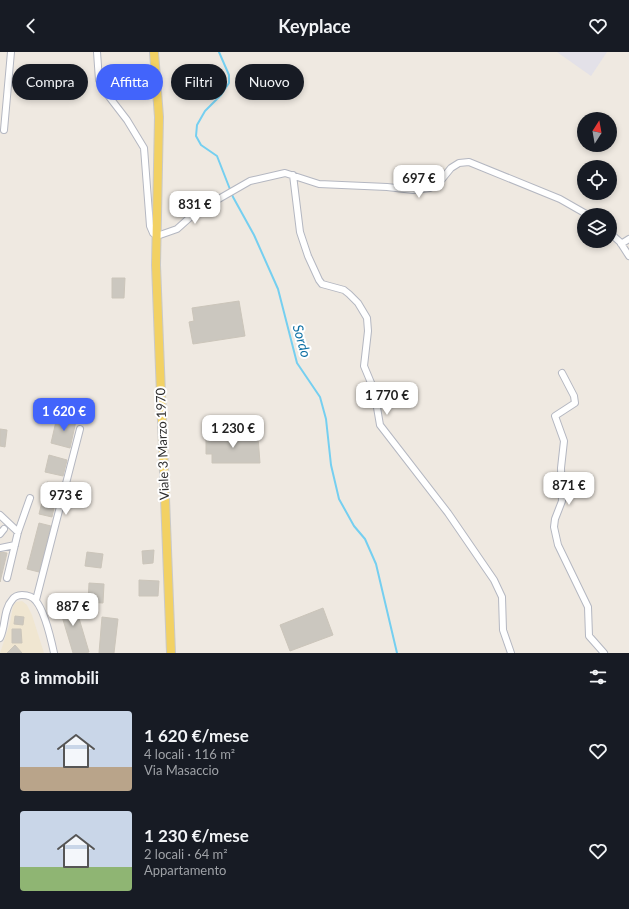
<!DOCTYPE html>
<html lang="it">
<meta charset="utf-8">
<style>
body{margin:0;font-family:Lato,sans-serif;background:#20242c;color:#f1f3f6;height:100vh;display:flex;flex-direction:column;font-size:15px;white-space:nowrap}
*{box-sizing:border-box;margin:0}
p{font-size:13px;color:#9ea1a6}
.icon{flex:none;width:22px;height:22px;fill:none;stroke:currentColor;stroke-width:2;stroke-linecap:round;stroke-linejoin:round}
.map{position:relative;height:601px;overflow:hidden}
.panel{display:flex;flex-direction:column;background:#171b24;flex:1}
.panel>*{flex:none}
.guide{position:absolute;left:12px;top:12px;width:400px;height:36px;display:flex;gap:8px}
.needle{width:26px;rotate:11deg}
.controls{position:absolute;left:577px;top:60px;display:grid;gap:8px}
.controls a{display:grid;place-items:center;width:40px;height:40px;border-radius:50%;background:#171b24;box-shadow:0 2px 6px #0003;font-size:20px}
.price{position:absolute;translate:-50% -34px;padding:0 9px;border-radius:8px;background:#fff;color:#222;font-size:13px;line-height:26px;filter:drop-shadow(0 1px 2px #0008)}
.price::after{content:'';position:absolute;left:50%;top:24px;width:12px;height:9px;margin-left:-6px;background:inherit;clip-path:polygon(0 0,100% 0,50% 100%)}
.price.selected{background:#4264fb;color:#fff}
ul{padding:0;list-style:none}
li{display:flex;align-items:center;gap:12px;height:100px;padding:0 20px}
li span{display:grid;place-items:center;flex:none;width:112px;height:80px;border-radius:4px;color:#555}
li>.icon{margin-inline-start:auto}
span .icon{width:48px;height:48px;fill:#fffc;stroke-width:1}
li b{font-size:17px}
h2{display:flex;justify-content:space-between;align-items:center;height:48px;padding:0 20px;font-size:17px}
.pill{padding:0 14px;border-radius:18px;background:#171b24;box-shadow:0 2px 6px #0003;font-size:14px;line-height:36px}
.pill.selected{background:#4264fb;color:#fff}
header{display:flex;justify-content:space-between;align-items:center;height:52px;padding:0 20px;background:#171b24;font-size:18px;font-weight:700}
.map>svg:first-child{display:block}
.industrial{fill:#e3e1e8}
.education{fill:#f0e6d1}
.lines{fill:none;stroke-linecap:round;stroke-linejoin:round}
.stream{stroke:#75cff0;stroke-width:2}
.building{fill:#cbc7bf;stroke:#cbc5ba}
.minor-casing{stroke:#b4b7c1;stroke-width:8}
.major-casing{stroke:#c9c9c9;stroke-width:10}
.minor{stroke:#fff;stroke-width:6}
.major{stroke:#f2d163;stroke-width:8}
.labels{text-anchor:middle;stroke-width:4;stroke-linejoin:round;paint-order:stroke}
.street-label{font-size:13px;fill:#2e2e2e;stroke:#fff}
.water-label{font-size:14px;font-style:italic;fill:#0d6fa3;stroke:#fff}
</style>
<header><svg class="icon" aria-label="back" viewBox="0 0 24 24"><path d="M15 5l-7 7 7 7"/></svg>Keyplace<svg class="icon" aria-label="heart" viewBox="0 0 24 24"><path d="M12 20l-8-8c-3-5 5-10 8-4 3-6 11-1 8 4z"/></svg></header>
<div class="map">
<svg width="629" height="601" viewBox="0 0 629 601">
<rect width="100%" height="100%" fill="#efe9e1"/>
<path class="industrial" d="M557 0H607L591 24Z"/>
<path class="education" d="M22 549 27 553 32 563 44 601H0L10 571 13 554 16 550Z"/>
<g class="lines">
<path class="stream" d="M219 0 229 23V31L221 43 205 59 197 73 196 84 201 93 217 104 233 145 254 183 278 237 297 311 320 345 326 367 331 413 339 447 354 474 365 487 376 512 397 601"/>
</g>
<path class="building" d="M112 226H125L124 246H112Z
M239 249 245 284 193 292 189 270 194 269 192 256Z
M57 365 76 369 70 396 51 391Z
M0 377 7 378 5 395 0 394Z
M206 383 258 385 260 411H212V402H206Z
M49 403 67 408 63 424 45 420Z
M47 430 59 433 52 465 39 462Z
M39 471 51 474 39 520 27 517Z
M154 498 153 511 143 512 142 499Z
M0 500 7 501 0 530Z
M87 500 103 502 101 516 85 514Z
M139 528 159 529 158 544H139Z
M89 531 104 532 103 551 88 550Z
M73 546 89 600 85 601H73L58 551Z
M323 556 333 583 290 599 280 573Z
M15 564 24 565 23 573 14 572Z
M102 565 118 567 114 601H99Z
M12 577H21L22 591H12Z
M15 593 22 601H7Z"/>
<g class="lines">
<defs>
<path id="minor" d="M97 0 99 28 107 42 127 68 144 96 150 174 153 181 157 184 177 177 196 160 250 129 285 121 319 132 387 135 413 138 430 136 438 132 451 116 459 111 469 110 560 147 588 163
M4 78 11 0
M293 123 300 180 308 204 319 228 322 232 344 238 349 242 358 251 367 266 368 279 364 314 374 338 380 373 448 461 494 528 502 545 503 578 511 601
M610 181 620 190 629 204
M621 192 629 187
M562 321 574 344 575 351 555 364 564 389 561 416 562 449 555 467 554 475 558 493 588 555 589 584 604 601
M0 463 18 480
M0 482 4 477
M0 496 15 493
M7 526 18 480 30 446
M36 548 80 377
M0 586C6 574 3 558 12 548 14 545 18 543 22 543 27 543 33 545 36 549 45 560 51 587 54 601"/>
<path id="major" d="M154 0 159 65 156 213 171 601"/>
</defs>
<use href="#minor" class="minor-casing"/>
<use href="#major" class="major-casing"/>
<use href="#minor" class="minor"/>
<use href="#major" class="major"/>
</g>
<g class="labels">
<g class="street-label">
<text transform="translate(162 392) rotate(-92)" y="5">Viale 3 Marzo 1970</text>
</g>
<g class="water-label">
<text transform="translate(302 289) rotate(74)" y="5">Sordo</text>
</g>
</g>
</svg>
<div class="controls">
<a><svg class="needle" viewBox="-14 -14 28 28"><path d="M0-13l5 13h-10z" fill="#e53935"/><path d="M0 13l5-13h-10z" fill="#9ea1a6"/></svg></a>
<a><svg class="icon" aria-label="locate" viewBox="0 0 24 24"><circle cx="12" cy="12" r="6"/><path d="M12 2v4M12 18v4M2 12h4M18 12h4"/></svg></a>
<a><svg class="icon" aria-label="layers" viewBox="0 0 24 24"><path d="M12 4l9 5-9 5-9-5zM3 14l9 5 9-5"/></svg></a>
</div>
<b class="price" style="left:419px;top:147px">697 €</b>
<b class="price" style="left:195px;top:173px">831 €</b>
<b class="price" style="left:387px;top:364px">1 770 €</b>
<b class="price selected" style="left:64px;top:380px">1 620 €</b>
<b class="price" style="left:233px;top:397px">1 230 €</b>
<b class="price" style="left:569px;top:454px">871 €</b>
<b class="price" style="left:66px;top:464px">973 €</b>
<b class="price" style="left:73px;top:575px">887 €</b>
<div class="guide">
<a class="pill">Compra</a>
<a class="pill selected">Affitta</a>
<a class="pill">Filtri</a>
<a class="pill">Nuovo</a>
</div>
</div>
<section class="panel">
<h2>8 immobili<svg class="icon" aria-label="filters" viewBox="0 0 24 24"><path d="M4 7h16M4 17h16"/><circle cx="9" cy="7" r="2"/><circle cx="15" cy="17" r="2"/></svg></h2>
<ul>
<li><span style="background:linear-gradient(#c9d6e8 70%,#b9a48a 0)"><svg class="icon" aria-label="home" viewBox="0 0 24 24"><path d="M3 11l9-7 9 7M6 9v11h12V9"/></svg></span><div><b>1 620 €/mese</b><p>4 locali · 116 m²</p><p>Via Masaccio</p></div><svg class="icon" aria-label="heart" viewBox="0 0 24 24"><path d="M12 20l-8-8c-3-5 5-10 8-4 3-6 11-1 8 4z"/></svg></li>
<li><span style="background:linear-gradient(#c9d6e8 70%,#8fb573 0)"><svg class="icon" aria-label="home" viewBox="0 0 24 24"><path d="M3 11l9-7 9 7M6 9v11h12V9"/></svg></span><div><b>1 230 €/mese</b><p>2 locali · 64 m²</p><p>Appartamento</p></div><svg class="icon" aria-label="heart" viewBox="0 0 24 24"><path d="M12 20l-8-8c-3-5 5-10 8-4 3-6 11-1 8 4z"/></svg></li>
</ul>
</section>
